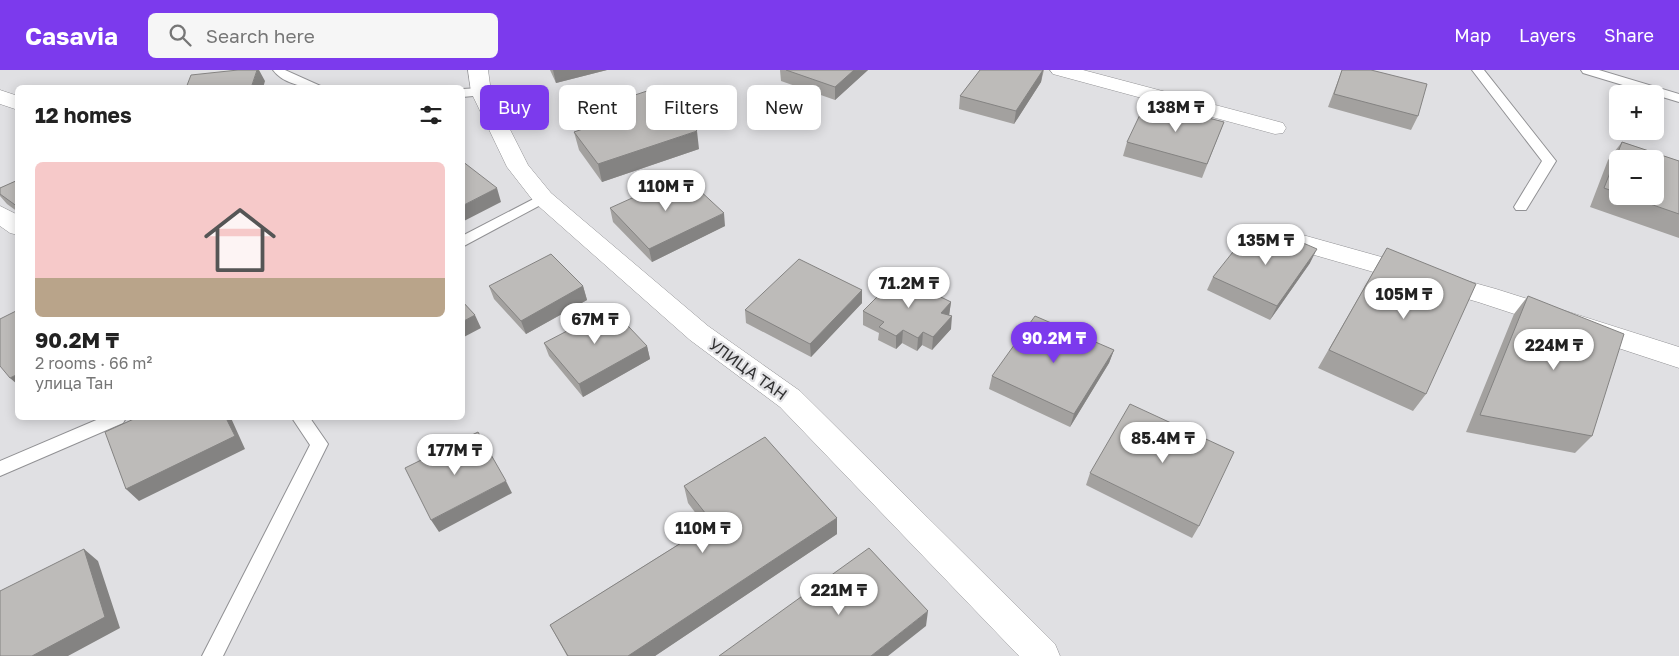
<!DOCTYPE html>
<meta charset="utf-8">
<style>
body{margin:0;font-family:"Golos Text",sans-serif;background:#f6f6f6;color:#222;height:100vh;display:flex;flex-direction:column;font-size:19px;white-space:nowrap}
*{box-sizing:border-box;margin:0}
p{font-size:16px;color:#767676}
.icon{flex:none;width:28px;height:28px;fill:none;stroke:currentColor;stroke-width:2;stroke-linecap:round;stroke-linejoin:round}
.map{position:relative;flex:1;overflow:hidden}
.details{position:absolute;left:15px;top:15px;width:450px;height:335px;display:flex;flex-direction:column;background:#fff;border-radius:8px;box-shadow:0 2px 12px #0003}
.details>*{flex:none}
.guide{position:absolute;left:480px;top:15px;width:475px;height:45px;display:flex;gap:10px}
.fabs{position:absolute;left:1609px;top:15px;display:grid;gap:10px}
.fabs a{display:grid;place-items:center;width:55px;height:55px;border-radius:8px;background:#fff;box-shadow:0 2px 12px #0003;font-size:25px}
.price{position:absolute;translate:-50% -42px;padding:0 11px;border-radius:18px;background:#fff;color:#222;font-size:16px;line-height:32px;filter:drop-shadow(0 1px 2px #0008)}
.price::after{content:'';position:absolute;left:50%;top:30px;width:15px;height:11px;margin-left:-8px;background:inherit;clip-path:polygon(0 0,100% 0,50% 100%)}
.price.current{background:#7c3aed;color:#fff}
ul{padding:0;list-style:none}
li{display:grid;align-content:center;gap:10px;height:265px;padding:0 20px}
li+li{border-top:1px solid #e0e0e0}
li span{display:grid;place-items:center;height:155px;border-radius:8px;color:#555}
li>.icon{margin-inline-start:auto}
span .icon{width:90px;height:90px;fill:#fffc;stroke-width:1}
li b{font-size:21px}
h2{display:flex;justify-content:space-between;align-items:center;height:60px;padding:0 20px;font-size:21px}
.chip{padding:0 18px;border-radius:8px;background:#fff;box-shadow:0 2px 12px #0003;font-size:18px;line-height:45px}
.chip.current{background:#7c3aed;color:#fff}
header{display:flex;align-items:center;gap:30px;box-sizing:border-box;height:70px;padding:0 25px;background:#7c3aed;color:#fff}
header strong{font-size:24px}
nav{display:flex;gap:28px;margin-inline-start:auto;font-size:18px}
.search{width:350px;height:45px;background:#f6f6f6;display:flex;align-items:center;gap:12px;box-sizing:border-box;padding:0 18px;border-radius:8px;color:#767676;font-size:19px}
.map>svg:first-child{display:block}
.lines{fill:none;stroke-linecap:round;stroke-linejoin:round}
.lane-casing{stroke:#919194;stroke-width:2}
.street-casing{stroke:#919194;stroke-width:1}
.lane{fill:#fff;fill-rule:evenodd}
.street{fill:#fff;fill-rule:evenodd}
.wall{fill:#a3a19f;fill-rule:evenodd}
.shaded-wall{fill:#848382}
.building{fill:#bdbbb9;stroke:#848382}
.labels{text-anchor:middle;stroke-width:4.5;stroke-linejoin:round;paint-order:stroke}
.street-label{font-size:16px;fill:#323233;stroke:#e0e0e3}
</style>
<header>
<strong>Casavia</strong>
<div class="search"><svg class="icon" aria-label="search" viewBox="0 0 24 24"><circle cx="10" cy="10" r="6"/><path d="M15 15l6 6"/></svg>Search here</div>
<nav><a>Map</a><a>Layers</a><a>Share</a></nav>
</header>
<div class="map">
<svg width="1679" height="586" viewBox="0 0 1679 586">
<rect width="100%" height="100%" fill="#e0e0e3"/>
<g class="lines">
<defs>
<path id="lane" d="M273 0H285L325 18C308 18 284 15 273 0Z
M1472 0H1484L1556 91 1526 140H1516L1514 137 1542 91Z
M1581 0H1599L1679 24V32L1583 3Z
M481 18 485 19 487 22 485 25 462 27V19Z
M543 124 548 125 550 128 548 131 462 177V166Z
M101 348H126L123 353 0 406V391Z
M292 348H310L328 374 223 586H202L310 375Z"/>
<path id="street" d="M468 0H488L491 22 528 95 551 123 708 256 800 321 1055 574 1060 586H1019L780 337 690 270 535 133 507 97 471 22Z
M1050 0H1083L1283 53 1286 58 1283 63 1275 64 1053 4Z
M0 20 18 26V40L0 34Z
M0 136 18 145V165L10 163 0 156Z
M1292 162 1496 219 1679 277V298L1478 232 1283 176 1280 170 1283 164Z"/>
</defs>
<use href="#lane" class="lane-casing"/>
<use href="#street" class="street-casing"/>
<use href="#lane" class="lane"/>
<use href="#street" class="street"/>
</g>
<path class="wall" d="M550 0H607L556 13Z
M780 0H868L835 30 781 11Z
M980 0H1044L1041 12 1014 54 959 39 960 26Z
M1342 0H1371L1418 46 1411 60 1328 37Z
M614 32 699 79 602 112 579 80 574 62 617 48Z
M1224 52 1202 108 1123 86 1127 72Z
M1622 72 1679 91V168L1590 137 1608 90ZM1618 89 1655 126H1618Z
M18 110V142L7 134 0 126V118Z
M610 138 725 156 652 192 613 152Z
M1387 178 1426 324 1413 341 1318 298Z
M1310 193 1270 250 1207 220 1213 207Z
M489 216H583L587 230 526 264 494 229Z
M1528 226 1592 366 1575 383 1466 362 1514 244Z
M951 232 949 245 951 259 932 280 922 275 917 281 902 273 896 279 878 270 879 263 863 255V241Z
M862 233 811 287 746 253 745 240Z
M544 273 647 276 650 289 583 327 549 286Z
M1114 280 1109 293 1070 357 989 319 992 306Z
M1090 403 1199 456 1192 468 1086 415Z
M684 416 837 448V464L655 586H567L550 555 706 457 688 433Z"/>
<path class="shaded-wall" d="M257 0H259L265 11 263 18H251Z
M553 0H607L556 13Z
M854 0H868L835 30V17Z
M1043 0 1041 12 1014 54 1016 41Z
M697 61 699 79 602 112 598 94Z
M497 118 501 132 462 152V136Z
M724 143 725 156 652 192 649 179Z
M1317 179 1310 193 1270 250 1277 236Z
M583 216 587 230 526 264 521 251Z
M862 220V233L811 287 810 274Z
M951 232 949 246 941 243Z
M475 245 481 258 462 268V252Z
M952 246 951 259 932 280 933 267Z
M903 260 902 273 896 279V266Z
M923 262 922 275 917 281 918 268Z
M647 276 650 289 583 327 579 314Z
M1114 280 1109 293 1070 357 1074 344Z
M18 304V315L10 308Z
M226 348H231L245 379 139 431 126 419Z
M506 411 512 423 439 462 431 450Z
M837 448V464L655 586H628Z
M84 479 98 491 120 558 68 586H32Z
M928 541 926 556 888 586H871Z"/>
<path class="building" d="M238 0H257L251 18H186L191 5Z
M786 0H854L835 17Z
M980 0H1043L1016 41 960 26Z
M1342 0H1371L1427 14 1418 46 1334 24Z
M659 17 697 61 598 94 574 62 624 45 614 32Z
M1146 32 1224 52 1207 94 1127 72Z
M1622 72 1679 91V144L1627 126H1655V89H1618V123L1604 118Z
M462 91 497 118 462 136Z
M683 105 724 143 649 179 610 138Z
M18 110V137L0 124V118Z
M1278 162 1317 179 1277 236 1213 207 1248 163 1270 172Z
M1387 178 1476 214 1426 324 1329 280Z
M551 184 583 216 521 251 489 216Z
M799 189 862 220 810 274 745 240Z
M898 206 951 232 941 243 952 246 933 267 923 262 918 268 903 260 896 266 879 257 884 252 863 241Z
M1528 226 1624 264 1592 366 1480 345Z
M462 231 475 245 462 252Z
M611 238 647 276 579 314 544 273Z
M18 240V304L10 308 0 296V249Z
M1035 246 1114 280 1074 344 992 306Z
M1130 334 1234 382 1199 456 1090 403Z
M136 348H226L235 366 126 419 105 362Z
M478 362 506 411 431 450 405 398Z
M765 367 837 448 628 586H568L550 555 713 453 684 416Z
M869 478 928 541 871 586H719Z
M84 479 105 547 32 586H0V521Z"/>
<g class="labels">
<g class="street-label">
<text transform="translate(748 299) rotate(36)" y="6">УЛИЦА ТАН</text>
</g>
</g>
</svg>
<div class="fabs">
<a>+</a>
<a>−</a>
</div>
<b class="price" style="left:1176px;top:63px">138M ₸</b>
<b class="price" style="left:666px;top:142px">110M ₸</b>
<b class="price" style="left:1266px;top:196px">135M ₸</b>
<b class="price" style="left:909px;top:239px">71.2M ₸</b>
<b class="price" style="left:1404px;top:250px">105M ₸</b>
<b class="price" style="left:595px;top:275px">67M ₸</b>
<b class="price current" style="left:1054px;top:294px">90.2M ₸</b>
<b class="price" style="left:1554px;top:301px">224M ₸</b>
<b class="price" style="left:1163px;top:394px">85.4M ₸</b>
<b class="price" style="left:455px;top:406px">177M ₸</b>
<b class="price" style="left:703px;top:484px">110M ₸</b>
<b class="price" style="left:839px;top:546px">221M ₸</b>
<div class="guide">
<a class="chip current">Buy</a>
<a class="chip">Rent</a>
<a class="chip">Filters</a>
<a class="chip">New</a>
</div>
<section class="details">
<h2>12 homes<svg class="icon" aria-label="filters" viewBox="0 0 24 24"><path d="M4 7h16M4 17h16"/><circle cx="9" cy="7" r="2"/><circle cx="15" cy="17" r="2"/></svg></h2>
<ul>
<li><span style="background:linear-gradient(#f6c9c9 75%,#b9a48a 0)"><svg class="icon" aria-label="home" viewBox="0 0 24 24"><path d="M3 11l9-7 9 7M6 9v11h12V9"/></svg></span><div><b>90.2M ₸</b><p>2 rooms · 66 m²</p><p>улица Тан</p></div></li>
</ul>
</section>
</div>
